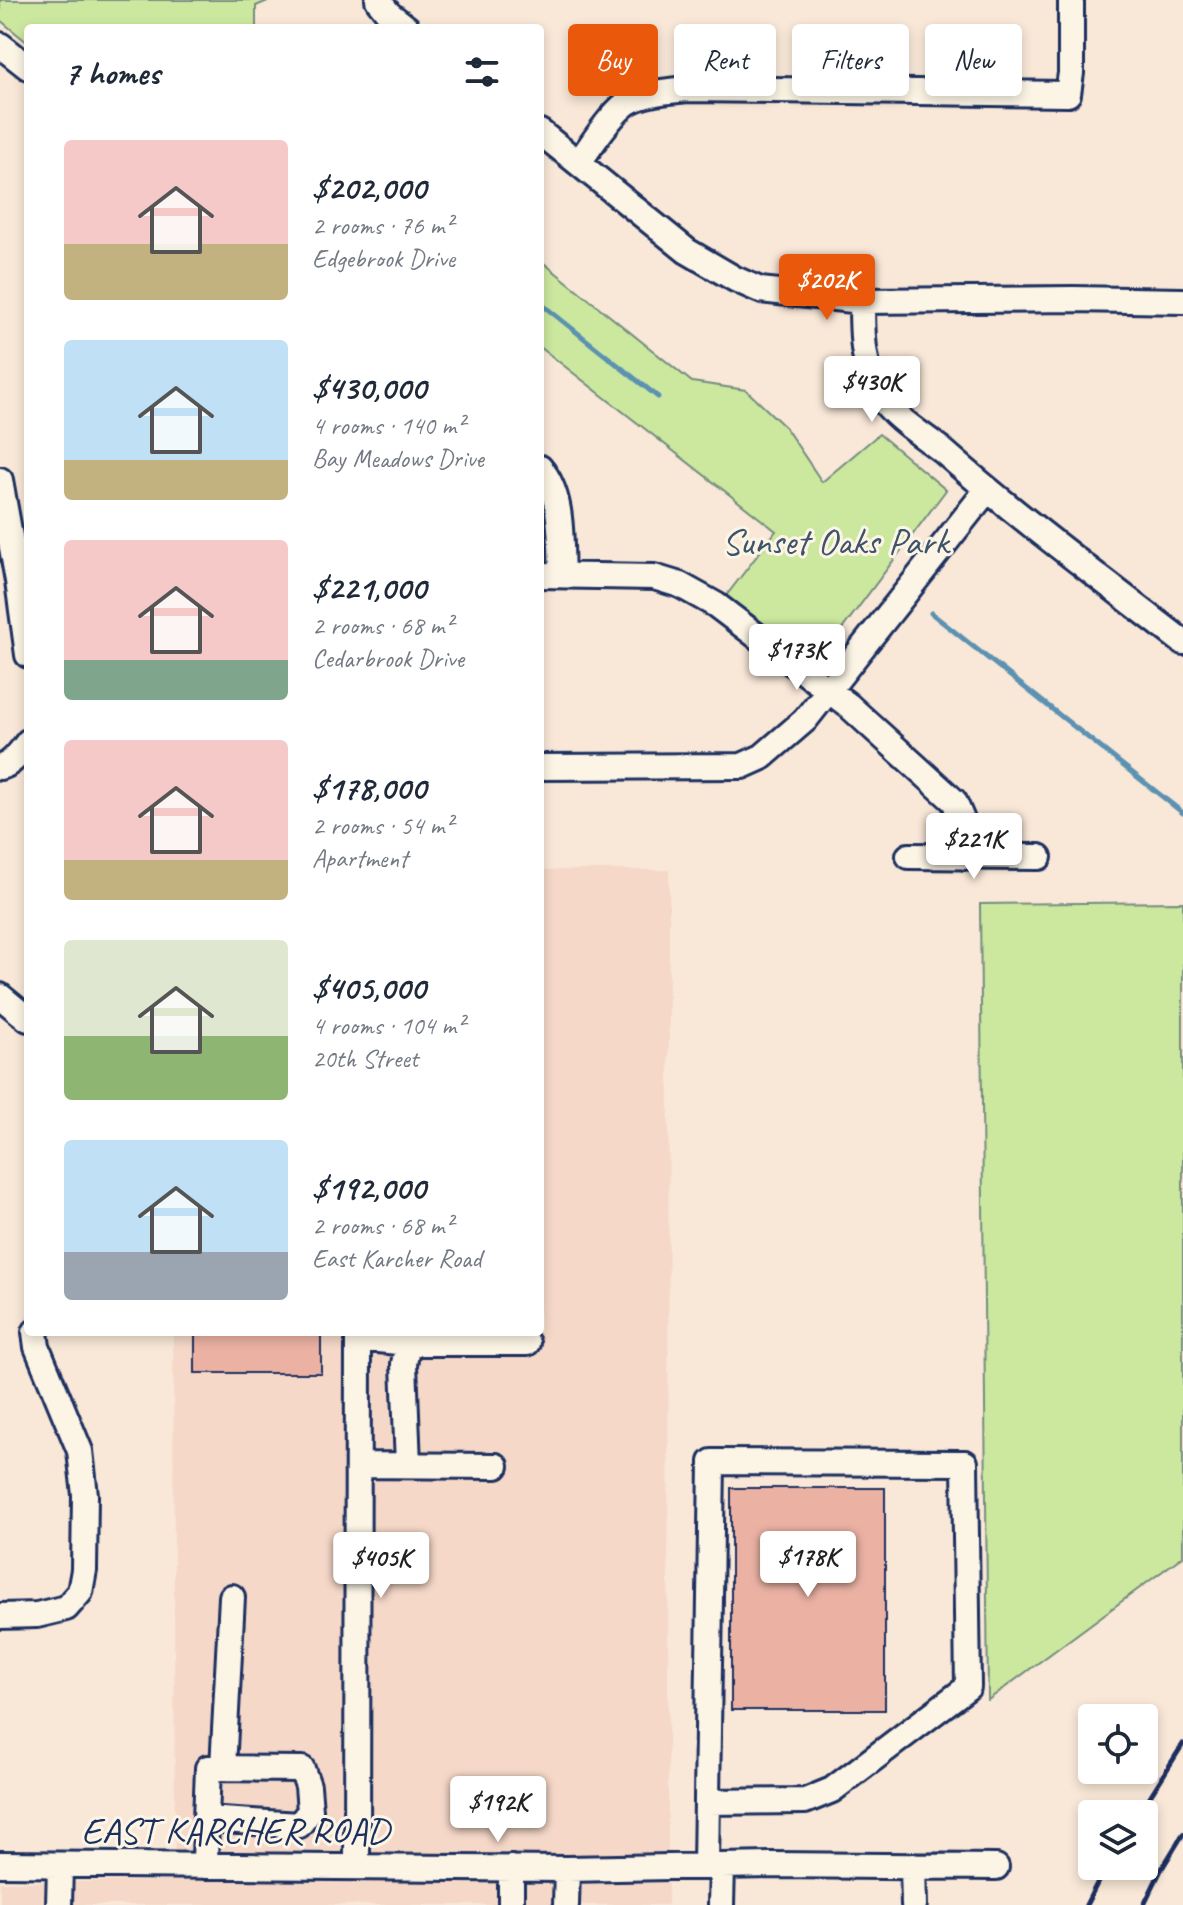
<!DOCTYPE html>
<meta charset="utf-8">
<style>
body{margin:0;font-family:Caveat,sans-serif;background:#f6f6f7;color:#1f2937;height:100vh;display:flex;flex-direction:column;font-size:30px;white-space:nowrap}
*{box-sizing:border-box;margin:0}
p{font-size:26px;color:#747a83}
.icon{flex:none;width:44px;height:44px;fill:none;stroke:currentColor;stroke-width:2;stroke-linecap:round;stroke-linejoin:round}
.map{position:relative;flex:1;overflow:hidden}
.details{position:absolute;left:24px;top:24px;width:520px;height:1312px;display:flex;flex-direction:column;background:#fff;border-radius:8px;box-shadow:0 4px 12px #0003}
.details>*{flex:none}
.banner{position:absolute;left:568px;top:24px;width:494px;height:72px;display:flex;gap:16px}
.fabs{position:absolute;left:1078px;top:1704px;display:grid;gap:16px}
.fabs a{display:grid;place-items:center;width:80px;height:80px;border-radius:8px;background:#fff;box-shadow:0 4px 12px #0003;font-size:40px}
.price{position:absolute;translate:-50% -68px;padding:0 18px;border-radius:8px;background:#fff;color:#222;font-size:26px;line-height:52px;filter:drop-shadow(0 2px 4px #0008)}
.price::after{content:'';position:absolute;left:50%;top:48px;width:24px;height:18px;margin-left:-12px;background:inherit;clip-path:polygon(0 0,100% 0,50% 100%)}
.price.active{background:#ea580c;color:#fff}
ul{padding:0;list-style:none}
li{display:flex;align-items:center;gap:24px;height:200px;padding:0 40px}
li span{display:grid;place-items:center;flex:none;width:224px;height:160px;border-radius:8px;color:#555}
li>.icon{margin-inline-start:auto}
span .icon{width:96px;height:96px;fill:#fffc;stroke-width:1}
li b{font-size:34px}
h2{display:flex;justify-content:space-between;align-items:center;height:96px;padding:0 40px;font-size:34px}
.pill{padding:0 28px;border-radius:8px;background:#fff;box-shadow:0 4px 12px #0003;font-size:28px;line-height:72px}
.pill.active{background:#ea580c;color:#fff}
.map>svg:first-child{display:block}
.built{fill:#f5d8c8}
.green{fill:#cce89f;stroke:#748c7e;stroke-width:2}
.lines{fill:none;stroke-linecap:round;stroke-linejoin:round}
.stream{stroke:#5c91b1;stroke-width:5}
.building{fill:#ebb2a4;stroke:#1b2f5e;stroke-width:2}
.minor-casing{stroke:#1b2f5e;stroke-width:30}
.minor{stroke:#fcf5e5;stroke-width:24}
.rail{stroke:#1b2f5e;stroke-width:5}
.labels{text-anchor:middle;stroke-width:6;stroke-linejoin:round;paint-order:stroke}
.park-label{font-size:38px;fill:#3e546b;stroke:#fcf5e5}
.street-label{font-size:38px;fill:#1b2f5e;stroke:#fcf5e5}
</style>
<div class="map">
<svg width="1183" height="1905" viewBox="0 0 1183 1905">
<rect width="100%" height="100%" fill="#f9e8d8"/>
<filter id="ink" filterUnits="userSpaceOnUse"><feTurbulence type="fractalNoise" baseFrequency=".0125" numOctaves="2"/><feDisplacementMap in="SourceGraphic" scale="16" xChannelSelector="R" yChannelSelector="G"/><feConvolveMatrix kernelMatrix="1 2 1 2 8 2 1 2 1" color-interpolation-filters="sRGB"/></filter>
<g filter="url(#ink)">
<path class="built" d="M540 870H669L668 1905H0V1882L175 1881 173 1332H540Z"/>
<path class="green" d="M0 0H270L256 6V28H28V43L0 20Z
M540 260 692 382 746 390 785 427 822 482 879 434 946 490 816 664 726 596 776 531 540 347Z
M1183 902V1556L988 1700 980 904Z"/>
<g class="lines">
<path class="stream" d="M540 303 658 397
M931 613 1183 813"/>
</g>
<path class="building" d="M195 1332H321V1373H195Z
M731 1488H885V1710H731Z"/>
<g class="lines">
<defs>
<path id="minor" d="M378 0 389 14 407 28
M0 45 28 67
M540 132 687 251 735 279 760 290 862 301 1073 299 1183 301
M579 162C591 146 614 108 632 100 650 92 669 91 688 89L1068 94 1071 73V0
M862 301C862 332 862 369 880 396 896 420 922 434 944 452 1020 519 1103 580 1183 642
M540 468C564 496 560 540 562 575
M0 480 18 581 28 655
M540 575 654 577 680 585 716 605 848 705 954 801 962 820 964 857
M0 767C12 765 21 751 28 742
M540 767 742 766 762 757 805 720 987 490
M909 856 1039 857
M0 996 28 1019
M358 1338 408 1343
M358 1465 496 1466
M408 1465 404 1364 408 1343H527
M0 1616 37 1615 66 1608 80 1592 84 1570 85 1495 80 1451 37 1347 35 1332
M208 1768 302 1769 308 1786 310 1811 299 1825 206 1819Z
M223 1768 232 1597
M0 1864 567 1869 772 1865 996 1867
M205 1866 206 1819
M706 1866 712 1462 965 1463 968 1687 832 1790 805 1801 707 1802
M913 1866 914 1905
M357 1867 358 1332
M511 1868V1905
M59 1905 60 1865
M566 1905 567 1869
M721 1905 722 1866"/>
</defs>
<use href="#minor" class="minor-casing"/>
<use href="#minor" class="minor"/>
<path class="rail" d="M1139 1814 1183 1744
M1086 1905 1106 1866
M1144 1905 1161 1870 1183 1834"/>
</g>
</g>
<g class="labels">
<g class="park-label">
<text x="835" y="554">Sunset Oaks Park</text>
</g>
<g class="street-label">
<text x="235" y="1843">EAST KARCHER ROAD</text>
</g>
</g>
</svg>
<div class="fabs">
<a><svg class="icon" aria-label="locate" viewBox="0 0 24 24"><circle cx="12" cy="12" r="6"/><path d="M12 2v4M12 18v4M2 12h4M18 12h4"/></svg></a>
<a><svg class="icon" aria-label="layers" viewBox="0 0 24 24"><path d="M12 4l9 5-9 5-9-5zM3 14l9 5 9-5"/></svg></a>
</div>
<b class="price active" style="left:827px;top:322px">$202K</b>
<b class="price" style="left:872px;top:424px">$430K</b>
<b class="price" style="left:797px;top:692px">$173K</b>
<b class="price" style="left:974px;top:881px">$221K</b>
<b class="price" style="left:808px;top:1599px">$178K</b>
<b class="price" style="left:381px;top:1600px">$405K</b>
<b class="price" style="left:498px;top:1844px">$192K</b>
<div class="banner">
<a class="pill active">Buy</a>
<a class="pill">Rent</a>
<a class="pill">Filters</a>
<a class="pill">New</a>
</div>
<section class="details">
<h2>7 homes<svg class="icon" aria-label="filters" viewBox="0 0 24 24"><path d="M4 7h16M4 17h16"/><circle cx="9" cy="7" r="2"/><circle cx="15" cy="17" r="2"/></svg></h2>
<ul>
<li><span style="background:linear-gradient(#f6c9c9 65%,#c2b280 0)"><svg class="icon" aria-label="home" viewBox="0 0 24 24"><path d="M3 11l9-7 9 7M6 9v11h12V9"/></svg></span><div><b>$202,000</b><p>2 rooms · 76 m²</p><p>Edgebrook Drive</p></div></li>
<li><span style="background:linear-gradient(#bfe0f5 75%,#c2b280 0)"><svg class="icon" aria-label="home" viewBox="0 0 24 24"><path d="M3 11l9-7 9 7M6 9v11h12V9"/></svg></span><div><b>$430,000</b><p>4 rooms · 140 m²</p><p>Bay Meadows Drive</p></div></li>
<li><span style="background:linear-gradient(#f6c9c9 75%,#7fa58c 0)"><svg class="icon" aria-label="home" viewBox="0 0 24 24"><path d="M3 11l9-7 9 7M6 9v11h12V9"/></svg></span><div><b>$221,000</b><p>2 rooms · 68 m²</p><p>Cedarbrook Drive</p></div></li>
<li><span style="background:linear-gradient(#f6c9c9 75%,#c2b280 0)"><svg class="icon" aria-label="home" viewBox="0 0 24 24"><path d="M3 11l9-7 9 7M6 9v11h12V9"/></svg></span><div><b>$178,000</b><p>2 rooms · 54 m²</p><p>Apartment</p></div></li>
<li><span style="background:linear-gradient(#dfe7d0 60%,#8fb573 0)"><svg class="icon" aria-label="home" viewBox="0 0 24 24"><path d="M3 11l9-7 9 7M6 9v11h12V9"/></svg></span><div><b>$405,000</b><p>4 rooms · 104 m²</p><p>20th Street</p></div></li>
<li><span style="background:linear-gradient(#bfe0f5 70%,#9aa5b1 0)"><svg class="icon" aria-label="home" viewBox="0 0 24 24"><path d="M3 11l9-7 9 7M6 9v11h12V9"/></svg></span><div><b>$192,000</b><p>2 rooms · 68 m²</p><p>East Karcher Road</p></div></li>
</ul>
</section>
</div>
